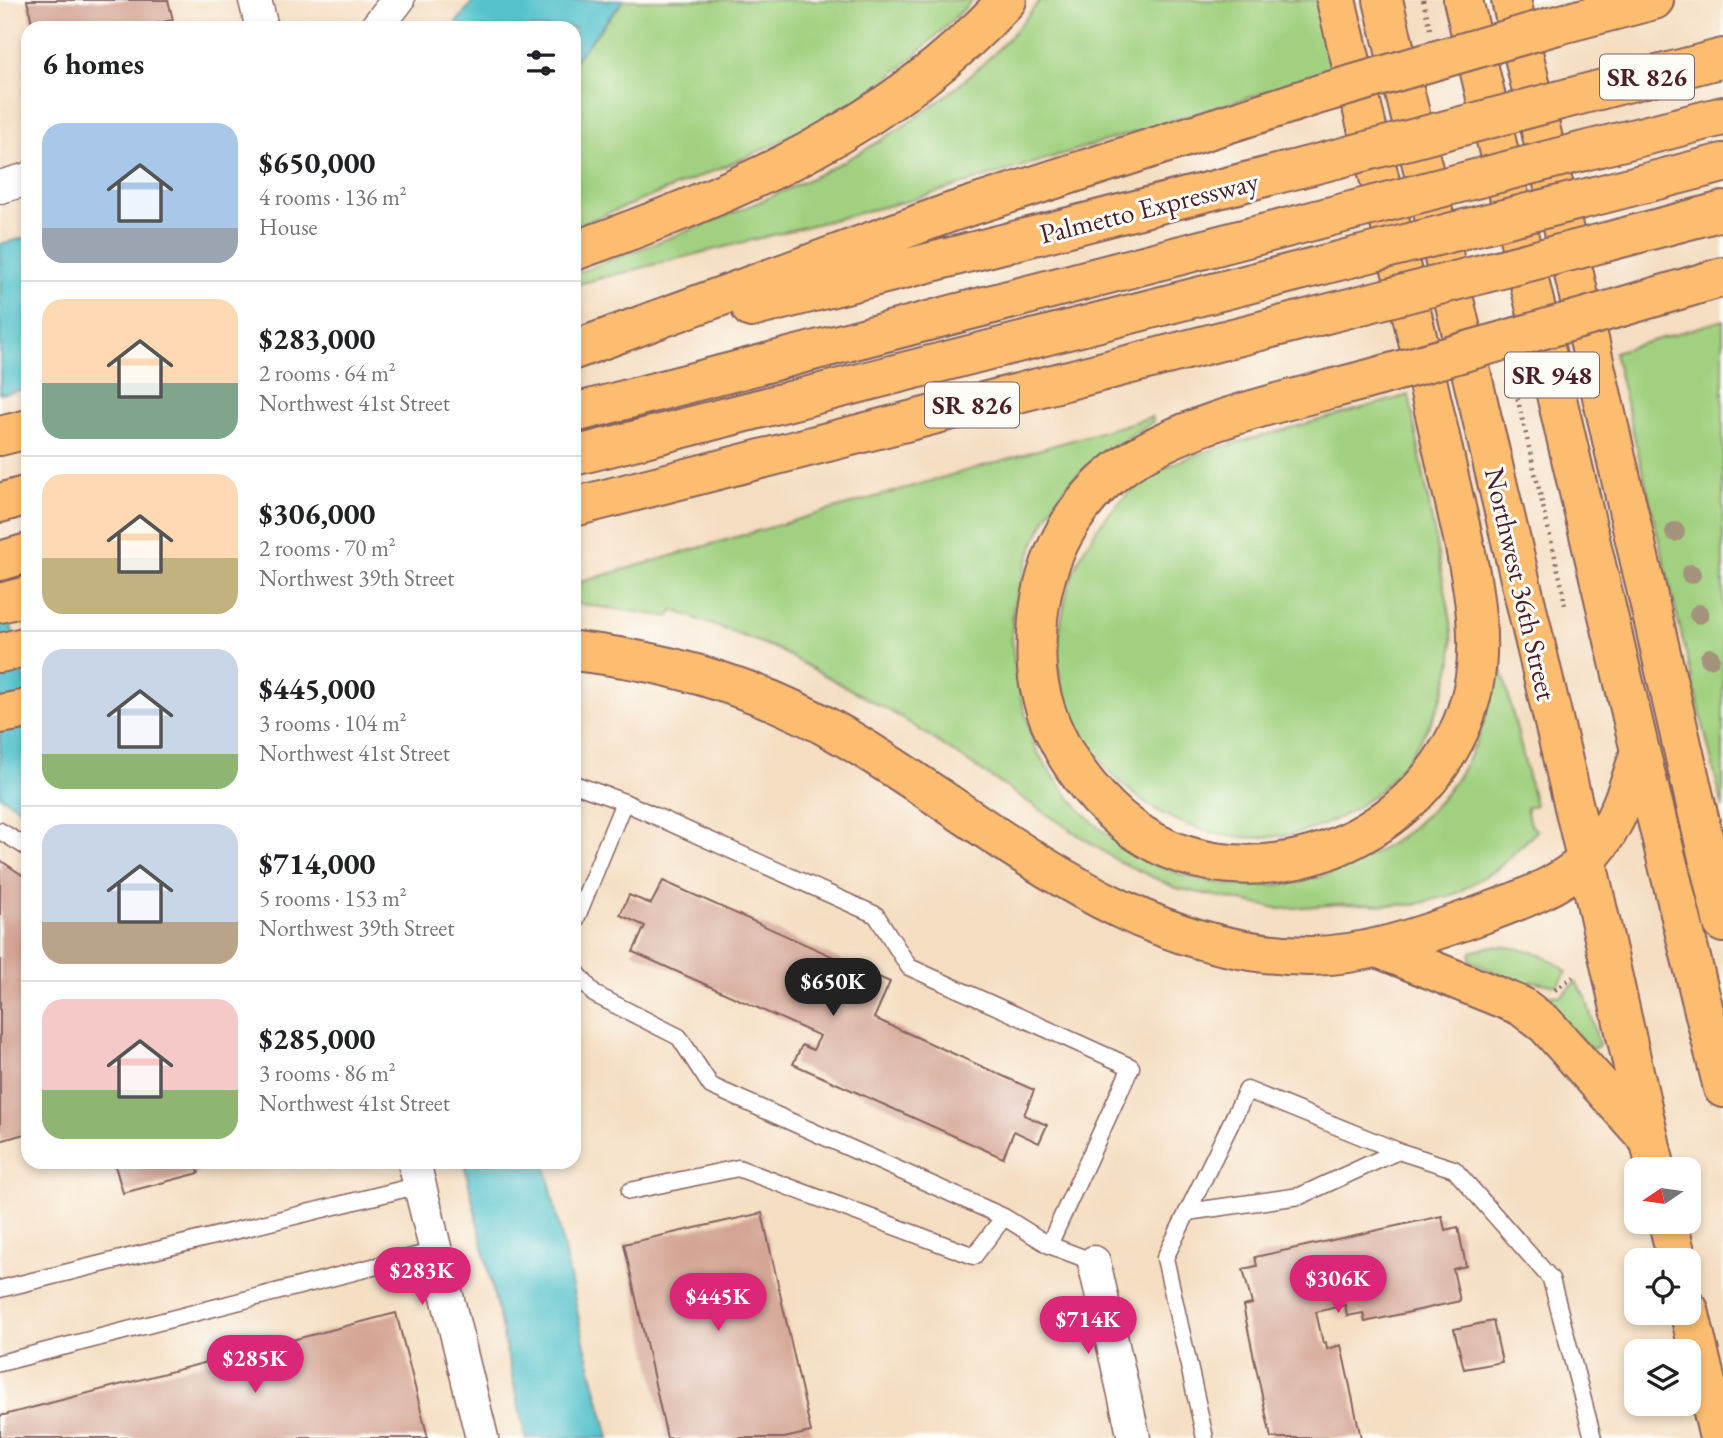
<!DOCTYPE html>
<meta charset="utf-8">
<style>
body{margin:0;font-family:"EB Garamond",serif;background:#f2f2f2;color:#202124;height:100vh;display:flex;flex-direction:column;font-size:26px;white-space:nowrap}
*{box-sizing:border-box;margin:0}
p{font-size:23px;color:#757577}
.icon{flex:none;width:38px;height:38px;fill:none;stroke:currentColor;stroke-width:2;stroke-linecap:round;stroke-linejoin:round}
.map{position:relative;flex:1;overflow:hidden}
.side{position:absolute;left:21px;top:21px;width:560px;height:1148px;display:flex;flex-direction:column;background:#fff;border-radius:21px;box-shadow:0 4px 10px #0003}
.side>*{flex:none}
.needle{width:46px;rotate:257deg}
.controls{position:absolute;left:1624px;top:1157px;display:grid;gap:14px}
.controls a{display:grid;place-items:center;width:77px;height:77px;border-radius:14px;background:#fff;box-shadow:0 4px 10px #0003;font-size:35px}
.price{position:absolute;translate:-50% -60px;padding:0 16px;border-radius:24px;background:#db2777;color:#fff;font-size:23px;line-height:46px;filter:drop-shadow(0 2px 4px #0008)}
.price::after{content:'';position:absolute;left:50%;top:42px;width:21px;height:16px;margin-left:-10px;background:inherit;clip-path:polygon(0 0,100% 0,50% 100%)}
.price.selected{background:#222;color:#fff}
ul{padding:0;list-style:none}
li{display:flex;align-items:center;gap:21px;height:175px;padding:0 21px}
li+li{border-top:2px solid #e0e0e0}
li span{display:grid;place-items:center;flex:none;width:196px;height:140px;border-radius:21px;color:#555}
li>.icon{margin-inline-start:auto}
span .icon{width:84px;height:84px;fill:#fffc;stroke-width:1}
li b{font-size:30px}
h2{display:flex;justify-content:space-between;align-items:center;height:84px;padding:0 21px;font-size:30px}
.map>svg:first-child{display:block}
.green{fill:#a1d180;stroke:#767856;stroke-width:2}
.water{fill:#56c3cc;stroke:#50717c;stroke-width:2}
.building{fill:#d4a594}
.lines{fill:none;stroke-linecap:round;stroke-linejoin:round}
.service-casing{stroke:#86625f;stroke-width:19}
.minor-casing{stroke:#86625f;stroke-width:35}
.primary-casing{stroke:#86625f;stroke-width:42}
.motorway-casing{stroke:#86625f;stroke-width:42}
.path{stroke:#86625f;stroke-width:4.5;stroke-dasharray:2 5;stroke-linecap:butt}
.service{stroke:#fff;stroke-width:16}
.minor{stroke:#fff;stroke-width:32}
.primary{stroke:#fcbd6f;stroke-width:38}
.motorway{stroke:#fcbd6f;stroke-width:38}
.motorway-bridge-casing{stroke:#86625f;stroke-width:42;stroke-linecap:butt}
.motorway-bridge{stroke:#fcbd6f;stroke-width:38}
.tree{fill:#a5927c}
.labels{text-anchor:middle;stroke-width:6;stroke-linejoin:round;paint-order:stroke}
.shield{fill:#fdfcf7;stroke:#806168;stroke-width:2}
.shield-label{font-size:26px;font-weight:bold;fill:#4a1f2b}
.street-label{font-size:28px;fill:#4a1f2b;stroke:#fdfcf7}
</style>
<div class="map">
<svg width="1723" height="1438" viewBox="0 0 1723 1438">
<rect width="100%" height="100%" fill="#fdfcf7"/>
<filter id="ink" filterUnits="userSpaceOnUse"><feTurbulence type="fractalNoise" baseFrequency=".0143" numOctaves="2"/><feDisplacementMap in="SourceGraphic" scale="14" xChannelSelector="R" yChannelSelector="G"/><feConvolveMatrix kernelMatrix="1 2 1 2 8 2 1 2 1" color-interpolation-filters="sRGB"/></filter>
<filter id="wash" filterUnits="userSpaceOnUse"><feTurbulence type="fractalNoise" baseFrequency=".00686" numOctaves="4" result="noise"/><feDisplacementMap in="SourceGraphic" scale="28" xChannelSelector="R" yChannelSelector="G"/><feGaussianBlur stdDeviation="1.57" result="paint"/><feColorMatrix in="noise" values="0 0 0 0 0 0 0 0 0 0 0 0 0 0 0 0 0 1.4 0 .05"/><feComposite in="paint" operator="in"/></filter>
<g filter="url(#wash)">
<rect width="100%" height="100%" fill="#f4ddc0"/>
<path class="green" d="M624 0H973C933 39 892 81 842 109 757 158 664 190 574 227V61Z
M1040 0H1316L1333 72 911 200 574 285V274C741 210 929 151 1040 0Z
M1723 320V808L1614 352Z
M1409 395C1419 450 1429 505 1439 560 1445 593 1457 633 1451 666 1444 701 1426 734 1405 762 1331 859 1196 862 1113 775 1086 747 1064 709 1059 669 1056 645 1061 620 1066 596 1079 544 1114 498 1160 471 1188 454 1223 447 1254 438 1306 424 1358 409 1409 395Z
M1152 417 1153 422C1127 438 1097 455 1075 477 1055 496 1033 542 1025 569 1022 581 1017 593 1014 605 1008 639 1015 676 1024 709 1028 722 1031 737 1036 749 1043 763 1054 777 1063 789 1137 888 1272 916 1379 851 1455 805 1486 742 1499 657L1535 805 1526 808 1530 824 1537 831 1497 869 1455 894 1413 905 1340 904 1281 909 1176 888 1116 860 899 716 775 648 673 610 669 617 574 603V584Z
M1492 946C1521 947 1546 952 1567 972L1557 986 1532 981 1527 988 1470 960 1471 952Z
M1576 982 1586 997 1599 1046 1591 1049 1536 994 1561 996Z"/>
<path class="water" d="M474 0H624L574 61V28H452Z
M28 237V389L0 394V244Z
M0 585 28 689V813L0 796Z
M464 1162H545L583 1338 609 1438H526Z"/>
<g id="blocks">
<path class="building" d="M27 0H168L173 20 157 23 158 28H33Z
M0 860 28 879V1133L0 1141Z
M663 881 890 982 874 1018 1034 1090 1024 1115 1047 1125 1039 1143 1014 1131 1003 1158 793 1064 802 1045 813 1050 820 1036 633 952 645 926 620 915 629 895 651 904Z
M114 1162H196L199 1173 123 1193Z
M762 1213 811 1432 784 1438H667L624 1244Z
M1442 1216 1445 1230 1458 1227 1466 1266 1453 1269 1460 1301 1365 1322 1363 1313 1347 1316 1345 1305 1316 1312 1323 1343 1326 1342 1327 1349 1341 1345 1361 1438H1271L1243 1306 1252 1304 1243 1269 1257 1266 1255 1257Z
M396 1313 428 1438H0V1416Z
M1493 1321 1502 1362 1464 1369 1454 1329Z"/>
</g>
</g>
<g filter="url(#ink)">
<use href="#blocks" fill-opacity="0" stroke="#86625f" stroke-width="2"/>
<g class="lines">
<defs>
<path id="service" d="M574 784 624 802
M0 831 28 848
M574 924 624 802 876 915 909 967 1131 1067 1049 1245
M574 969 594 994 679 1037 711 1086 1004 1217 1049 1245 1094 1262
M1398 1151 1454 1169 1551 1279 1593 1438
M630 1191 738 1168 974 1256 1004 1217
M1187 1212 1300 1196 1398 1151 1247 1090 1165 1258 1205 1438
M0 1289 420 1185
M0 1363 435 1251"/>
<path id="minor" d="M255 0 262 28
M376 28 398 0
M0 187 28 179
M414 1162 482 1438
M1094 1262 1134 1438"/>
<path id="primary" d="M1383 0 1587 862 1656 1169
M1463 0 1640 751 1723 1088
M1668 1222 1677 1260
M1689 1310 1719 1438"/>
<path id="motorway" d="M1336 0C1373 153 1411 305 1445 459 1459 525 1485 609 1475 677 1455 809 1308 896 1181 854 1111 830 1052 755 1039 684 1035 662 1036 641 1038 619 1044 560 1071 506 1119 469 1184 419 1307 397 1387 374
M1511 0 1723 923
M1554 26 1654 0
M1572 97 1723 58
M1584 151 1723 116
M1595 196 1723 163
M1606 242 1723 211
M574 251C734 194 890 129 1007 0
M1621 307 1723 277
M751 308 1336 159
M574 350 949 213 1320 94
M574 413 1347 212
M0 436 28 429
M574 456 1358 256
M0 503 28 495
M574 507 1369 303
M0 561 28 553
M0 603 28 596
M574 651C669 661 759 687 843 736 993 824 1126 955 1310 956 1366 956 1420 936 1472 918 1579 880 1607 863 1640 751
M0 653 28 646
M0 714 28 709
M1380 949 1521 1006 1546 1025 1649 1140"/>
</defs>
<use href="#service" class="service-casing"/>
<use href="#minor" class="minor-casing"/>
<use href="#primary" class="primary-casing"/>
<use href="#motorway" class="motorway-casing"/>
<path class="path" d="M1423 0 1430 29
M1511 371 1563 591 1565 608
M1555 990 1573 977"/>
<use href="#service" class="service"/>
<use href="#minor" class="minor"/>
<use href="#primary" class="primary"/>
<use href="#motorway" class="motorway"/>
<defs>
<path id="motorway-bridge" d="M1320 94 1554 26
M1336 159 1572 97
M1347 212 1584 151
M1358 256 1595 196
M1369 303 1606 242
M1387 374 1621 307"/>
</defs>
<use href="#motorway-bridge" class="motorway-bridge-casing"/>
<use href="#motorway-bridge" class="motorway-bridge"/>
</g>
<g class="tree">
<circle cx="1675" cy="532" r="10"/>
<circle cx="1691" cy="574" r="10"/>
<circle cx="1699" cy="614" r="10"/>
<circle cx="1710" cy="658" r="10"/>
</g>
</g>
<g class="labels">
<g class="shield">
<rect x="1600" y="54.5" width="94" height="45" rx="5"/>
<rect x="1505" y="352.5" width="94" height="45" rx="5"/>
<rect x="925" y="382.5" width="94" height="45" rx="5"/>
</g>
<g class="shield-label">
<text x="1647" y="86">SR 826</text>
<text x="1552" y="384">SR 948</text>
<text x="972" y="414">SR 826</text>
</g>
<g class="street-label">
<text transform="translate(1149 207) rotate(-14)" y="10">Palmetto Expressway</text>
<text transform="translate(1521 584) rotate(77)" y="10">Northwest 36th Street</text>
</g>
</g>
</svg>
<div class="controls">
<a><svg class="needle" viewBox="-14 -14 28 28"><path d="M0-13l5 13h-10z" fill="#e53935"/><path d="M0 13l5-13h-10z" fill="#757577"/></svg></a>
<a><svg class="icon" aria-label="locate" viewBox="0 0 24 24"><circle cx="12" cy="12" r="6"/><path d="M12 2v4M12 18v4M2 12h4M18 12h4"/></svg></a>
<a><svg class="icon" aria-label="layers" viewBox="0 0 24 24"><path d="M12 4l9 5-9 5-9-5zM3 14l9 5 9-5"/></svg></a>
</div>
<b class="price selected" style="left:833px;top:1018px">$650K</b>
<b class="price" style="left:422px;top:1307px">$283K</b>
<b class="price" style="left:1338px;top:1315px">$306K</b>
<b class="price" style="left:718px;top:1333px">$445K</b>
<b class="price" style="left:1088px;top:1356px">$714K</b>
<b class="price" style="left:255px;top:1395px">$285K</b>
<section class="side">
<h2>6 homes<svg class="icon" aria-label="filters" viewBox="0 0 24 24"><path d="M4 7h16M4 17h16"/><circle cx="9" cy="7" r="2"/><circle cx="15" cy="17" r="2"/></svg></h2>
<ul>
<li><span style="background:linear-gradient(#a9c7e8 75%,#9aa5b1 0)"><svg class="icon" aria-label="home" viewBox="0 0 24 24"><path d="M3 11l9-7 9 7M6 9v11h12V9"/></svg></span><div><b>$650,000</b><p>4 rooms · 136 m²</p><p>House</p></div></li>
<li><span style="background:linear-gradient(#ffd9b3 60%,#7fa58c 0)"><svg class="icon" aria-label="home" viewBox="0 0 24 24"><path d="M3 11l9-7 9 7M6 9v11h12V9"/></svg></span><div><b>$283,000</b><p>2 rooms · 64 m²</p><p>Northwest 41st Street</p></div></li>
<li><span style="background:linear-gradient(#ffd9b3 60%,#c2b280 0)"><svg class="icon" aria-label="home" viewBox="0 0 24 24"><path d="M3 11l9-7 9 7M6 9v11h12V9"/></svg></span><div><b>$306,000</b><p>2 rooms · 70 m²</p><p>Northwest 39th Street</p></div></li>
<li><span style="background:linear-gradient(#c9d6e8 75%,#8fb573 0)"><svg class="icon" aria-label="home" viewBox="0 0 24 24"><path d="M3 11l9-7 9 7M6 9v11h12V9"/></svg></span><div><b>$445,000</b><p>3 rooms · 104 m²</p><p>Northwest 41st Street</p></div></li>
<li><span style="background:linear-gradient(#c9d6e8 70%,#b9a48a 0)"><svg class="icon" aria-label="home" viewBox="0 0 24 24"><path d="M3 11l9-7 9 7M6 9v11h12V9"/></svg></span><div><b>$714,000</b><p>5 rooms · 153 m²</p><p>Northwest 39th Street</p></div></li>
<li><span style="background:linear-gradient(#f6c9c9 65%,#8fb573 0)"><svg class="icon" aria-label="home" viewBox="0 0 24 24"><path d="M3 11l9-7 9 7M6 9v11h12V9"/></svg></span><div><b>$285,000</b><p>3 rooms · 86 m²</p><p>Northwest 41st Street</p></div></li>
</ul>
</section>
</div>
